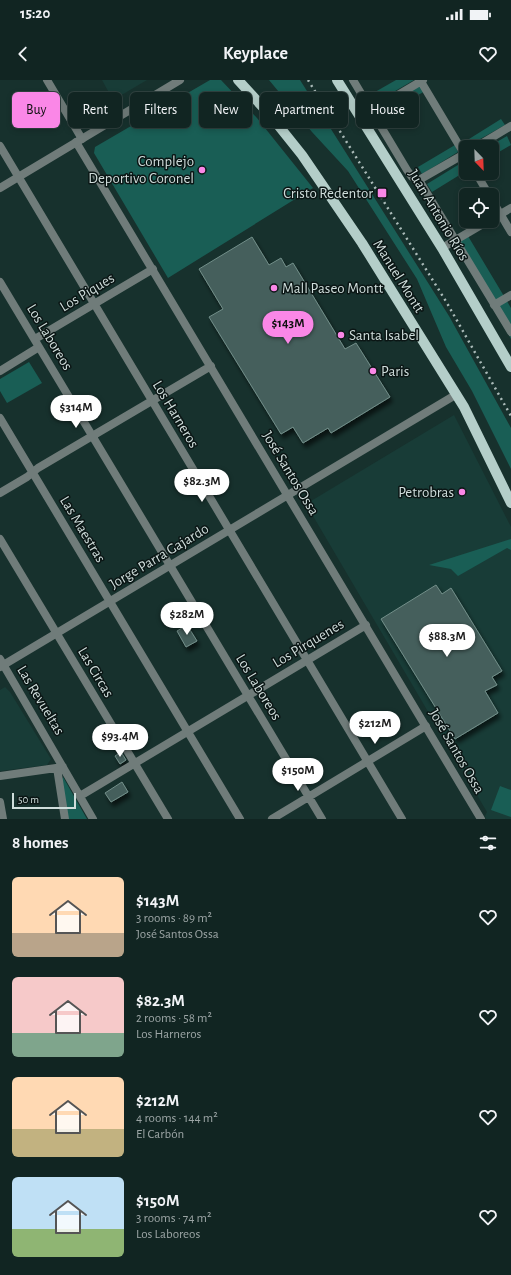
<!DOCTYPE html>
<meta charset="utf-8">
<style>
body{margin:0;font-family:"Alegreya Sans",sans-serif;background:#1e312f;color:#f1f3f6;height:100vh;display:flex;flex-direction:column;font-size:15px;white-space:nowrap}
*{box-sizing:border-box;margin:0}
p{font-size:13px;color:#9ca5a5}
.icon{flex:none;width:22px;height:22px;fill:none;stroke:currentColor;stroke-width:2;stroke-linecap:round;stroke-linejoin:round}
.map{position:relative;height:739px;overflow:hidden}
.sheet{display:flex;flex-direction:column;background:#112522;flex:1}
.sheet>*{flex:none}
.top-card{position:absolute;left:12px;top:12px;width:487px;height:36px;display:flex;gap:8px}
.needle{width:26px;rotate:157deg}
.fabs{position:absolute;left:459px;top:60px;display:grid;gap:8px}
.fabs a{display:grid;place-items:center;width:40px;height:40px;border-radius:6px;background:#112522;box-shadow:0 2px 6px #0003,0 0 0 1px #304240;font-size:20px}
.scale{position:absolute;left:12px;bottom:10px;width:64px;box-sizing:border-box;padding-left:4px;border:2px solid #cfdddb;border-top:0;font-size:11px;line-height:14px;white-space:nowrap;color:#cfdddb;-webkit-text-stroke:3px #0b1615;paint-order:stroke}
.price{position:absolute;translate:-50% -34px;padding:0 9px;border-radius:14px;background:#fff;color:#222;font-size:13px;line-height:26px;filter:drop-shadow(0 1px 2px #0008)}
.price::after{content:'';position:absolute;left:50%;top:24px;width:12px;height:9px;margin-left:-6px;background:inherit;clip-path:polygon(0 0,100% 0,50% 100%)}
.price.active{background:#fa87e7;color:#111}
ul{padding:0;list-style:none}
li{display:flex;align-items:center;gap:12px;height:100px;padding:0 12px}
li span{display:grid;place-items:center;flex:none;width:112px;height:80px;border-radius:6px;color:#555}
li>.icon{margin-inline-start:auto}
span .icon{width:48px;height:48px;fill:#fffc;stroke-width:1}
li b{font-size:17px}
h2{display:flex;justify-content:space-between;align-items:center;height:48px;padding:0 12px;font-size:17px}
.pill{padding:0 14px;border-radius:6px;background:#112522;box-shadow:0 2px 6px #0003,0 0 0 1px #304240;font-size:14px;line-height:36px}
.pill.active{background:#fa87e7;color:#111}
.status{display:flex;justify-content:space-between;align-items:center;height:28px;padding:0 20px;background:#112522;direction:ltr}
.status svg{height:11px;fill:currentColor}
header{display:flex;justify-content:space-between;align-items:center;height:52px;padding:0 12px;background:#112522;font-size:18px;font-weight:700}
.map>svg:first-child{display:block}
.built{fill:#183c37}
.green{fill:#195e55}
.building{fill:#445f5b;stroke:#738f8a;filter:url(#shadow)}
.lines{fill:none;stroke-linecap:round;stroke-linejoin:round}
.minor{stroke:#707c7a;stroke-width:8}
.tertiary{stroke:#707c7a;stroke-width:8}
.primary{stroke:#b4cec9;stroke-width:10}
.rail{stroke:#abbbb9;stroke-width:2.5;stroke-dasharray:2 4;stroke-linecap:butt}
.poi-dot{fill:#fa87e7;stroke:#0b1615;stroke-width:1.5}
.labels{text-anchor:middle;stroke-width:3;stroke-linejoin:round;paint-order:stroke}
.poi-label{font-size:15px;fill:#cfdddb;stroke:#0b1615;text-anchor:end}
.street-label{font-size:15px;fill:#cfdddb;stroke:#0b1615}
</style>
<div class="status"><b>15:20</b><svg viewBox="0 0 49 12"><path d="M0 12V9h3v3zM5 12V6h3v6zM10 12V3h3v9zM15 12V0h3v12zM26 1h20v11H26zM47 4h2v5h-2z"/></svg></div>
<header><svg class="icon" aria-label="back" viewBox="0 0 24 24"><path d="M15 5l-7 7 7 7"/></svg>Keyplace<svg class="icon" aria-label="heart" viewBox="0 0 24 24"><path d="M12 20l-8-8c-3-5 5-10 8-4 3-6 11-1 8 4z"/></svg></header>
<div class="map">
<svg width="511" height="739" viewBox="0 0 511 739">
<defs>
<filter id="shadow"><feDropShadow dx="2.5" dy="4.5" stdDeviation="2" flood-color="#0009"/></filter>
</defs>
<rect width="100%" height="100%" fill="#17312d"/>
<path class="built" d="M102 0H147L113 20Z
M454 335 511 447V739H486L485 736 487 732 306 424Z
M5 607 10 612 51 679 47 685 0 691V610Z"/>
<path class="green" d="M210 0H221L257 38 313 108 168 198 94 73 95 67Z
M269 0H300L449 236 511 348V389L472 311 446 267 417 199 348 91 312 52Z
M396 0H414L373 24 368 16Z
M421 5 425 11 383 36 379 30Z
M501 39 505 45 466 67 464 70 461 64Z
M507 56 511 65 492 76V67H488Z
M455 65 458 72 422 94 418 87Z
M466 80V91L432 112 427 104Z
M468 156 511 228V259L456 163Z
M29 282 42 303 7 323 0 311V299Z
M511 459V470L507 468 458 496 451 489 429 485Z
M63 697 87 739H68L61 701Z
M500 706 511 710V737L491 730Z"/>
<path class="building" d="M252 157 269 185 281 178 286 187 293 183 345 269 356 263 390 317 331 353 328 348 303 363 293 347 281 354 209 237 223 229 199 189Z
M436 505 442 514 451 508 502 591 492 597 497 605 485 611 498 633 455 659 381 539Z
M187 545 197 561 186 567 177 551Z
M121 672 126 680 120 684 115 676Z
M122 702 128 712 111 722 105 713Z"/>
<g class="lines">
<path class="minor" d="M47 0 82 59
M353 0 407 90 412 97 419 100 511 252
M420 0 466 77
M361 37 423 0
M76 62 481 739
M0 66 402 739
M476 67 511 46
M476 93 489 115
M419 100 466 73
M492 120 511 152
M492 139 511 128
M442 168 488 141
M0 202 322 739
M494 225 511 215
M35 259 153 189
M0 291 39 267
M0 338 240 739
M0 413 27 397 38 388 211 286
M0 459 168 739
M0 579 93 739
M0 587 457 314
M57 688 65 739
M0 696 63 687
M80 716 366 545
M0 722 3 739
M272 739 426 646"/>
<path class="tertiary" d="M0 108 180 0"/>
<path class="primary" d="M238 0 270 35 302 75 362 163 464 327 511 423
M337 0 442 168 511 287"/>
<path class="rail" d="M308 0 447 223 511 336"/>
</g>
<g class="poi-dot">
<circle cx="202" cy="90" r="4"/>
<rect x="377" y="108" width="10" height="10" rx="2"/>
<circle cx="274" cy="208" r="4"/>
<circle cx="341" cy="255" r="4"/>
<circle cx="373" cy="291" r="4"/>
<circle cx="462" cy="412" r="4"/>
</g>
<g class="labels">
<g class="poi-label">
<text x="194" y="86">Complejo<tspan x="194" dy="17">Deportivo Coronel</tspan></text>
<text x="373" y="118">Cristo Redentor</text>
<text x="282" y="213" text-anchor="start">Mall Paseo Montt</text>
<text x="349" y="260" text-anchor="start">Santa Isabel</text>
<text x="381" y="296" text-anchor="start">Paris</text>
<text x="454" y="417">Petrobras</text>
</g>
<g class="street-label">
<text transform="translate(439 135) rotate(59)" y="5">Juan Antonio Ríos</text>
<text transform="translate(399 196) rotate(58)" y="5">Manuel Montt</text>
<text transform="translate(87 212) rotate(-31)" y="5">Los Piques</text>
<text transform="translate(50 257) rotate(59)" y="5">Los Laboreos</text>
<text transform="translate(176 334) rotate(59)" y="5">Los Harneros</text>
<text transform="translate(291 393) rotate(59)" y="5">José Santos Ossa</text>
<text transform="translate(83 449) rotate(59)" y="5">Las Maestras</text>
<text transform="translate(159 476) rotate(-31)" y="5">Jorge Parra Gajardo</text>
<text transform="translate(308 563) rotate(-31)" y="5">Los Pirquenes</text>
<text transform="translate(96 592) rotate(59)" y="5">Las Circas</text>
<text transform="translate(259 607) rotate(59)" y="5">Los Laboreos</text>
<text transform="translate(41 620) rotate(59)" y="5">Las Revueltas</text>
<text transform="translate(457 671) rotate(60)" y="5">José Santos Ossa</text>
</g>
</g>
</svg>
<div class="fabs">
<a><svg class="needle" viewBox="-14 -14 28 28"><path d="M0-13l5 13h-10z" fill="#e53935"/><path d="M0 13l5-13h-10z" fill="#9ca5a5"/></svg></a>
<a><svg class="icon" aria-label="locate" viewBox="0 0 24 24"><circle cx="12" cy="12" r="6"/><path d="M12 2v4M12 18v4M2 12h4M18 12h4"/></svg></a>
</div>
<div class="scale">50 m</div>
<b class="price active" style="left:288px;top:265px">$143M</b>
<b class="price" style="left:76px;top:349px">$314M</b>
<b class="price" style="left:202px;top:423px">$82.3M</b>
<b class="price" style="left:187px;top:556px">$282M</b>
<b class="price" style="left:447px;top:578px">$88.3M</b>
<b class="price" style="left:375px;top:665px">$212M</b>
<b class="price" style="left:120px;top:678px">$93.4M</b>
<b class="price" style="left:298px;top:712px">$150M</b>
<div class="top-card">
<a class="pill active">Buy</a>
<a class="pill">Rent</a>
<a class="pill">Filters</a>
<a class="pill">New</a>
<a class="pill">Apartment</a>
<a class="pill">House</a>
</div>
</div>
<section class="sheet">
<h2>8 homes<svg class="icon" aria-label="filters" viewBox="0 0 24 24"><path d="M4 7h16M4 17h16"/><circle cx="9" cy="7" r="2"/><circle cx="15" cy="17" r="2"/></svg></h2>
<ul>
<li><span style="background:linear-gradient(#ffd9b3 70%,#b9a48a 0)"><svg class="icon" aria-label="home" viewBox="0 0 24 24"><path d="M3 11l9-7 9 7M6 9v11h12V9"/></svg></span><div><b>$143M</b><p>3 rooms · 89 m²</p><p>José Santos Ossa</p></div><svg class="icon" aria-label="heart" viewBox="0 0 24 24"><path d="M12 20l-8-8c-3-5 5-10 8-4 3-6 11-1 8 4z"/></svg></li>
<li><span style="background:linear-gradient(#f6c9c9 70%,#7fa58c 0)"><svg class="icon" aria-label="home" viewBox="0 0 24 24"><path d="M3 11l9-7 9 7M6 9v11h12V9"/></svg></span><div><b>$82.3M</b><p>2 rooms · 58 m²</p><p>Los Harneros</p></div><svg class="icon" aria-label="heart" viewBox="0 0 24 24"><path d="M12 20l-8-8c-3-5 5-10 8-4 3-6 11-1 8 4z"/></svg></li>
<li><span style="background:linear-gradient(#ffd9b3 65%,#c2b280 0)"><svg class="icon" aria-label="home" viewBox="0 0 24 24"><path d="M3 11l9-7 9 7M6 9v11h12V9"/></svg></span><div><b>$212M</b><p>4 rooms · 144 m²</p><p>El Carbón</p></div><svg class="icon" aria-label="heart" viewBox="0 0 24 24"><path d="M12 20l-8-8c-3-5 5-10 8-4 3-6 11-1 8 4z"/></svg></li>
<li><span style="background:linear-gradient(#bfe0f5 65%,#8fb573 0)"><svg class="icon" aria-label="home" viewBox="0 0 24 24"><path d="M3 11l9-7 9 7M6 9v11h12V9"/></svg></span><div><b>$150M</b><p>3 rooms · 74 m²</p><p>Los Laboreos</p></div><svg class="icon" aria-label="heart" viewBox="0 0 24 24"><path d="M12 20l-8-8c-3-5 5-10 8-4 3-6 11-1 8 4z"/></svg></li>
</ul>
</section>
